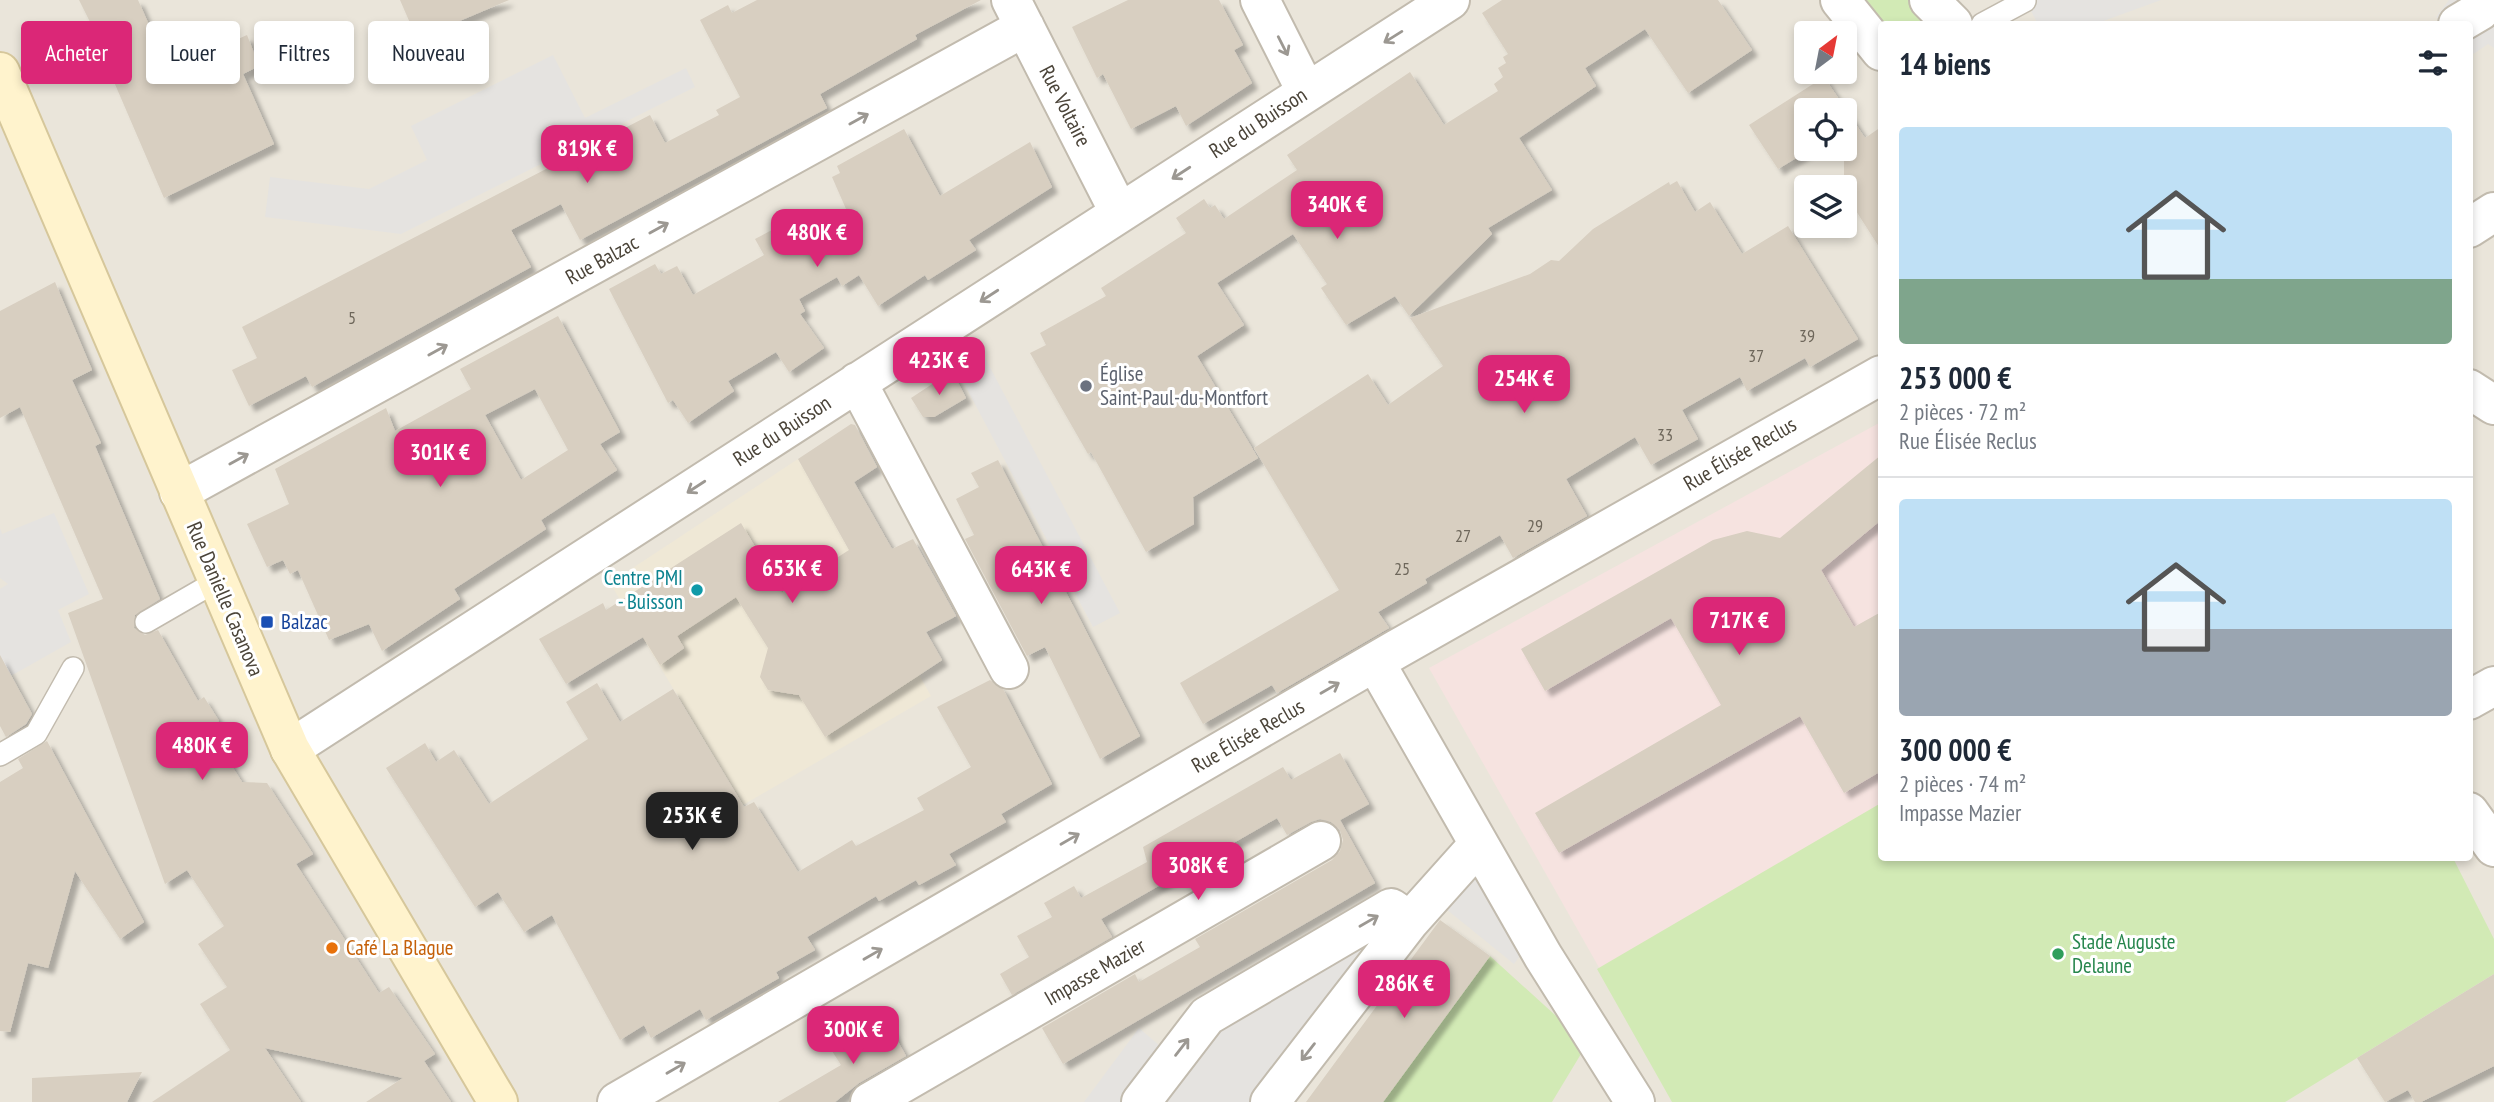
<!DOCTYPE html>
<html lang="fr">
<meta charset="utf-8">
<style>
body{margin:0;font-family:"PT Sans Narrow",sans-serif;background:#f6f6f7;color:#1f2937;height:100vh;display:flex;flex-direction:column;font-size:26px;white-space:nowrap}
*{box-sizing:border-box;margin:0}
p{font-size:23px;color:#747a83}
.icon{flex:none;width:38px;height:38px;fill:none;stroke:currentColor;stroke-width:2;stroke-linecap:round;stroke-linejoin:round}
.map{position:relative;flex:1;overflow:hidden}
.side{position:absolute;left:1878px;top:21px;width:595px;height:840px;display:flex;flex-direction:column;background:#fff;border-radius:7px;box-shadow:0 4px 10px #0003}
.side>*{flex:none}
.guide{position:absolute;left:21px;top:21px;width:665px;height:63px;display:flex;gap:14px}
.needle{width:46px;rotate:32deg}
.fabs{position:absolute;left:1794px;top:21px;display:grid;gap:14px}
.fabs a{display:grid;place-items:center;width:63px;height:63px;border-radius:7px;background:#fff;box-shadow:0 4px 10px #0003;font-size:35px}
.price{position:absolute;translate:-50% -60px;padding:0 16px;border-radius:14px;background:#db2777;color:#fff;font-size:23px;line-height:46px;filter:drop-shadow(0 2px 4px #0008)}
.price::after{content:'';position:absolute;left:50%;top:42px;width:21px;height:16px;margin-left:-10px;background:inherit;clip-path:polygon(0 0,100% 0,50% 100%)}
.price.current{background:#222;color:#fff}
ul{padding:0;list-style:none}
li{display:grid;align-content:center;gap:14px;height:371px;padding:0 21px}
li+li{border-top:2px solid #e0e1e3}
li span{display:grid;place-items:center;height:217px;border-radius:7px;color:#555}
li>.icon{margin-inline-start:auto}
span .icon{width:126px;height:126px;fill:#fffc;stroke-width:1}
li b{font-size:30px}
h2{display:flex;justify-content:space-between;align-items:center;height:84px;padding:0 21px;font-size:30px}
.pill{padding:0 24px;border-radius:7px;background:#fff;box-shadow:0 4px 10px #0003;font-size:24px;line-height:63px}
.pill.current{background:#db2777;color:#fff}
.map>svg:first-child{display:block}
.residential{fill:#eae5da;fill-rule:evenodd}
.education{fill:#efe8d6}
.medical{fill:#f6e3e0}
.green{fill:#d2eab5}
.parking{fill:#e5e3e0}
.building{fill:#d8cfc1;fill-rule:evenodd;filter:url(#shadow)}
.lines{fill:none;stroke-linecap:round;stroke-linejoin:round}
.lane-casing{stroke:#c2bbae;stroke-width:24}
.street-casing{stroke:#c2bbae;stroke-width:42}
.secondary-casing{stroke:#d6c79b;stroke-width:42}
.lane{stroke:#fff;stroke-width:21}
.street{stroke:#fff;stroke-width:38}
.secondary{stroke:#fff3cd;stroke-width:38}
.oneway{stroke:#9c9892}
.worship-dot{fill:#6b7280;stroke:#fff;stroke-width:2.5}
.culture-dot{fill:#0f9aa8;stroke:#fff;stroke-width:2.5}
.transit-dot{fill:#1a4fb4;stroke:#fff;stroke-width:2.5}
.food-dot{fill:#e8710a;stroke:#fff;stroke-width:2.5}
.leisure-dot{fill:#2e9e5b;stroke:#fff;stroke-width:2.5}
.labels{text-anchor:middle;stroke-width:6;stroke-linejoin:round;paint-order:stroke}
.number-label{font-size:18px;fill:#6e675b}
.street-label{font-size:21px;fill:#4b4439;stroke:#fff}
.worship-label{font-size:21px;fill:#5b616d;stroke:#fff;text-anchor:start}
.culture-label{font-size:21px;fill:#0d838f;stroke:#fff;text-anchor:end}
.transit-label{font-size:21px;fill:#164399;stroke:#fff;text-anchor:start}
.leisure-label{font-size:21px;fill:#27864d;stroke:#fff;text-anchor:start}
.food-label{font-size:21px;fill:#c56008;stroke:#fff;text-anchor:start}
</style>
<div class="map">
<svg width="2494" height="1102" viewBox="0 0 2494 1102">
<defs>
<filter id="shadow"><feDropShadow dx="6" dy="6" stdDeviation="2" flood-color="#0004"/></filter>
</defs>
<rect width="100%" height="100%" fill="#f6f3ec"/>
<path class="residential" d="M0 0H2494V1102H0ZM1881 24H2469V858H1881ZM1806 33H1844V72H1806ZM1806 110H1844V149H1806ZM1806 187H1844V226H1806Z"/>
<path class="education" d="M798 459 931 696 743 805 610 583Z"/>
<path class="medical" d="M1881 422V804L1601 971 1429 668Z"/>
<path class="green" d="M1858 0H1913L1939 24H1881Z
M1881 803V858H2453L2494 939V974L2285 1102H1672L1597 969Z
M1490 956 1587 1044 1552 1102H1383Z"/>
<path class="parking" d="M2025 0H2161L2095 24H2038Z
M2449 0H2494V48L2488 44 2469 57V24H2445L2436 17Z
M553 55 585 118 686 68 695 87 401 234 265 217 270 177 369 189 427 160 411 126Z
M985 358 1120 613 1093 627 958 372Z
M54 513 89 594 58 610 71 642 0 682V589L8 584 0 578V528L2 534Z
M1474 873 1526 948 1514 964 1446 909Z
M1416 928 1286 1102H1084L1139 1028 1160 1046 1243 978Z"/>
<path class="building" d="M79 0H138L169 70 247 35 259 66 243 74 274 144 164 198 99 47 102 46Z
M400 0H509L417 39Z
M757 0H981L915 35 917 39 820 94 827 108 580 240 561 204 511 230 531 267 312 387 306 376 249 406 232 370 257 358 242 327 650 115 665 143 719 115 716 110 740 97 700 20 728 5 732 13Z
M1128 0H1219L1243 45 1234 50 1252 83 1186 126 1176 106 1131 129 1103 74 1097 78 1072 27Z
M1502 0H1718L1752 50 1688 93 1645 29 1585 68 1596 86 1519 138 1552 190 1488 228 1492 234 1409 316 1395 296 1346 325 1321 288 1327 284 1293 234 1217 283 1244 325 1197 356 1258 458 1193 497 1194 524 1146 552 1091 452 1088 454 1030 353 1046 345 1040 333 1106 296 1101 288 1186 233 1176 218 1204 199 1210 208 1215 205 1224 219 1297 170 1287 155 1410 72 1444 125 1498 91 1494 84 1503 77 1498 68 1506 63 1503 57 1508 54 1482 13Z
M1824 77 1865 138 1881 127V250L1844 192V110H1806V149H1811L1778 169 1749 125Z
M904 129 940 196 1030 142 1052 187 969 240 976 250 928 280 925 275 878 306 859 275 842 286 837 277 799 299 805 311 800 314 824 348 789 372 776 352 728 381 734 391 688 423 673 400 668 403 609 289 655 264 661 274 677 266 693 295 764 255 755 239 785 223 798 247 850 218 832 177 840 173 837 166Z
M1677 181 1695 212 1710 202 1742 254 1788 226 1858 339 1810 367 1805 358 1747 391 1740 377 1682 410 1698 439 1651 465 1635 437 1566 479 1587 516 1513 558 1500 535 1425 579 1427 583 1378 612 1389 628 1277 693 1272 685 1203 724 1180 683 1339 590 1254 448 1368 374 1388 405 1443 366 1410 318 1530 274 1551 260 1559 261 1593 229 1669 182 1670 185Z
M55 282 92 370 72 380 101 443 95 446 160 599 135 615 134 628 145 635 158 630 198 701 204 697 219 721 208 729 242 782 267 783 313 854 296 864 379 993 389 987 435 1054 424 1061 451 1102H366L403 1078 265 1048 301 1102H152L230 1050 200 1004 227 987 198 944 224 926 187 870 165 884 68 613 103 599 20 407 0 418V311Z
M558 316 620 432 600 444 617 470 541 520 546 529 454 589 460 599 382 651 369 624 329 640 298 570 290 574 283 560 267 567 247 524 289 504 275 469 386 408 395 431 471 389 460 369ZM535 389 568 450 521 480 485 415Z
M952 371 966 398 934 417H923L911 398Z
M851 424 855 425 877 467 854 482 892 549 913 539 956 616 926 632 942 660 825 737 799 695 768 690 760 677 768 648 736 597 677 636 684 648 660 665 643 637 566 684 539 639 603 603 606 610 741 523 782 593 849 550 798 459Z
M1881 455V520L1821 570 1854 627 1881 612V771L1844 793 1800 716 1559 853 1535 813 1721 705 1671 618 1545 691 1521 649 1713 540 1747 531 1780 538Z
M998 460 1140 736 1100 759 1045 647 1027 656 965 539 974 535 956 499 979 487 971 473Z
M0 655 32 714 26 724 6 737 0 726Z
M990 680 1003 689 1052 784 1001 814 1006 822 949 854 956 865 919 885 916 880 879 901 876 896 807 937 815 950 776 972 779 978 706 1020 700 1009 651 1038 644 1025 620 1040 552 915 524 932 498 892 475 907 386 768 425 743 436 762 454 750 489 804 588 739 566 702 597 683 620 722 673 689 744 807 754 802 798 872 852 840 856 846 924 810 917 798 971 767 937 707Z
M47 741 144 922 120 939 75 871 48 968 28 963 10 1032 0 1031V782L23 768 18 759Z
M1340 753 1369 804 1340 820 1375 883 1063 1064 1042 1028 1135 974 1139 982 1200 947 1195 939 1332 860 1340 851 1343 840 1340 830 1331 822 1320 819 1311 822 1287 835 1277 818 1101 919 1112 937 1012 995 1000 974 1029 957 1017 936 1052 917 1044 903 1074 886 1081 898 1147 862 1143 847 1283 767 1291 780Z
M1440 920 1490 956 1383 1102H1306Z
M2494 974V1066L2421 1102H2415L2408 1090 2385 1102 2357 1058Z
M886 1020 906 1056 859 1083 835 1102H778L841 1065 832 1051Z
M142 1072 127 1102H32V1078Z"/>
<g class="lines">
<defs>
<path id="lane" d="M1982 24 2025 1
M146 622 217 581
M0 755 36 734 73 668"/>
<path id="street" d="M1011 0 1119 212
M1260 0 1306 91
M1840 0 1881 51
M1929 0 1953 24
M2458 24 2480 11 2489 0
M2469 228 2494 212
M857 382 1009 669
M2469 389 2494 405
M179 492 1025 27
M1375 662 1543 956 1635 1102
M2469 700 2494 686
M290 749 1450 0
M2469 812 2494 847
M617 1102 1397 649 1881 375
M870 1102 1321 841
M1141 1102 1207 1016 1391 908 1410 921
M1270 1102 1410 921 1478 845"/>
<path id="secondary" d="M0 72 290 749 498 1102"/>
</defs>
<use href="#lane" class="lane-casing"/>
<use href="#street" class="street-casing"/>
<use href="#secondary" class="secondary-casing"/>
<use href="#lane" class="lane"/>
<use href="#street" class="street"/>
<use href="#secondary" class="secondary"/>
</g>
<defs><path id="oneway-shaft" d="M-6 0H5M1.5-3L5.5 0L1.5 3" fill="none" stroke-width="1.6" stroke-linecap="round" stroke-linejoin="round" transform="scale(1.75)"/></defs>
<g class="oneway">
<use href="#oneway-shaft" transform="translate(1393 37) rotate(148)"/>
<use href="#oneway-shaft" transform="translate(1283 46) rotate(63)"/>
<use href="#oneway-shaft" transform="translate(859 119) rotate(-29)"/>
<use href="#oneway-shaft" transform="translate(1181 173) rotate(147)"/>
<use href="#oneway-shaft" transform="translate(659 228) rotate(-29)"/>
<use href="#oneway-shaft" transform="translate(989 296) rotate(147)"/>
<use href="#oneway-shaft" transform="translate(438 350) rotate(-29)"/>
<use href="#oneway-shaft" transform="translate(239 459) rotate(-29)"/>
<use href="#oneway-shaft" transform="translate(696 487) rotate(147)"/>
<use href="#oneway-shaft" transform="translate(1330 688) rotate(-30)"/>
<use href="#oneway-shaft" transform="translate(1070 839) rotate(-30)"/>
<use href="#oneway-shaft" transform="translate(1369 921) rotate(-30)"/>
<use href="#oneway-shaft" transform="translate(873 954) rotate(-30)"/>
<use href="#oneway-shaft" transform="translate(1182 1047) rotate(-52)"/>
<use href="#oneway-shaft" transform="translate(1308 1052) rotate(128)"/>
<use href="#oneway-shaft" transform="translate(676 1068) rotate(-30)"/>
</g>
<circle class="worship-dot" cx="1086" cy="386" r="7"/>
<circle class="culture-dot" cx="697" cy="590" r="7"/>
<rect class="transit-dot" x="260" y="615" width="14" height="14" rx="3.5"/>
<circle class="food-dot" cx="332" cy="948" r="7"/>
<circle class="leisure-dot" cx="2058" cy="954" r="7"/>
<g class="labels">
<g class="number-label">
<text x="352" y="324">5</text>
<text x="1807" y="342">39</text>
<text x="1756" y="362">37</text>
<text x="1665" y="441">33</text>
<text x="1535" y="532">29</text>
<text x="1463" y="542">27</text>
<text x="1402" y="575">25</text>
</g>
<g class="street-label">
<text transform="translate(1065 106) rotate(63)" y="7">Rue Voltaire</text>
<text transform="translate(1258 123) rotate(-33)" y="7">Rue du Buisson</text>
<text transform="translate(602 260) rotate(-29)" y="7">Rue Balzac</text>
<text transform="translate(782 431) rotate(-33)" y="7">Rue du Buisson</text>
<text transform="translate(1740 454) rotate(-30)" y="7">Rue Élisée Reclus</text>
<text transform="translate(225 599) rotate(67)" y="7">Rue Danielle Casanova</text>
<text transform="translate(1248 736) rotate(-30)" y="7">Rue Élisée Reclus</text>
<text transform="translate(1095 972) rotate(-30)" y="7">Impasse Mazier</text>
</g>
<g class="worship-label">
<text x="1100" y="381">Église<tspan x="1100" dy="24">Saint-Paul-du-Montfort</tspan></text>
</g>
<g class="culture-label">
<text x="683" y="585">Centre PMI<tspan x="683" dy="24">- Buisson</tspan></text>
</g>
<g class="transit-label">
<text x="281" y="629">Balzac</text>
</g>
<g class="leisure-label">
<text x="2072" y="949">Stade Auguste<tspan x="2072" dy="24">Delaune</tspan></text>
</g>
<g class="food-label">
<text x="346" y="955">Café La Blague</text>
</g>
</g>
</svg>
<div class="fabs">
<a><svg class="needle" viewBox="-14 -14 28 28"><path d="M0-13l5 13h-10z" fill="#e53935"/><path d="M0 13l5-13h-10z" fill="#747a83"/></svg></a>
<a><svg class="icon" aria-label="locate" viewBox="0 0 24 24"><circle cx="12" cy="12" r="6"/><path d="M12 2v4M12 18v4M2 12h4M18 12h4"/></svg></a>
<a><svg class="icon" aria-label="layers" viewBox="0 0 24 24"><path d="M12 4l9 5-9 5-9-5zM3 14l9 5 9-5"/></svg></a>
</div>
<b class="price" style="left:587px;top:185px">819K €</b>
<b class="price" style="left:1337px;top:241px">340K €</b>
<b class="price" style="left:817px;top:269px">480K €</b>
<b class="price" style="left:939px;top:397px">423K €</b>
<b class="price" style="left:1524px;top:415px">254K €</b>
<b class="price" style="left:440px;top:489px">301K €</b>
<b class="price" style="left:792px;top:605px">653K €</b>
<b class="price" style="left:1041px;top:606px">643K €</b>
<b class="price" style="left:1739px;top:657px">717K €</b>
<b class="price" style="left:202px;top:782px">480K €</b>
<b class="price current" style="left:692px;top:852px">253K €</b>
<b class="price" style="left:1198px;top:902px">308K €</b>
<b class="price" style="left:1404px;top:1020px">286K €</b>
<b class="price" style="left:853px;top:1066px">300K €</b>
<div class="guide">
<a class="pill current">Acheter</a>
<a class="pill">Louer</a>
<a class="pill">Filtres</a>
<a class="pill">Nouveau</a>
</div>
<section class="side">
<h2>14 biens<svg class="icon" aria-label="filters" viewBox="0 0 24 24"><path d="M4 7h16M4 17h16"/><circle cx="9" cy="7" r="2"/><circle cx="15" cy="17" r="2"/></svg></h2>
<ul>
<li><span style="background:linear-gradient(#bfe0f5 70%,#7fa58c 0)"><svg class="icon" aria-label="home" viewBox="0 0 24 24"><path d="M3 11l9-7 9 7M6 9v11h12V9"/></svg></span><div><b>253 000 €</b><p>2 pièces · 72 m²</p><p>Rue Élisée Reclus</p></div></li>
<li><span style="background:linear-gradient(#bfe0f5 60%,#9aa5b1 0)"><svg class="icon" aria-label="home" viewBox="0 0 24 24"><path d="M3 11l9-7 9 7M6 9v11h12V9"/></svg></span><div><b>300 000 €</b><p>2 pièces · 74 m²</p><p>Impasse Mazier</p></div></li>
</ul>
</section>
</div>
